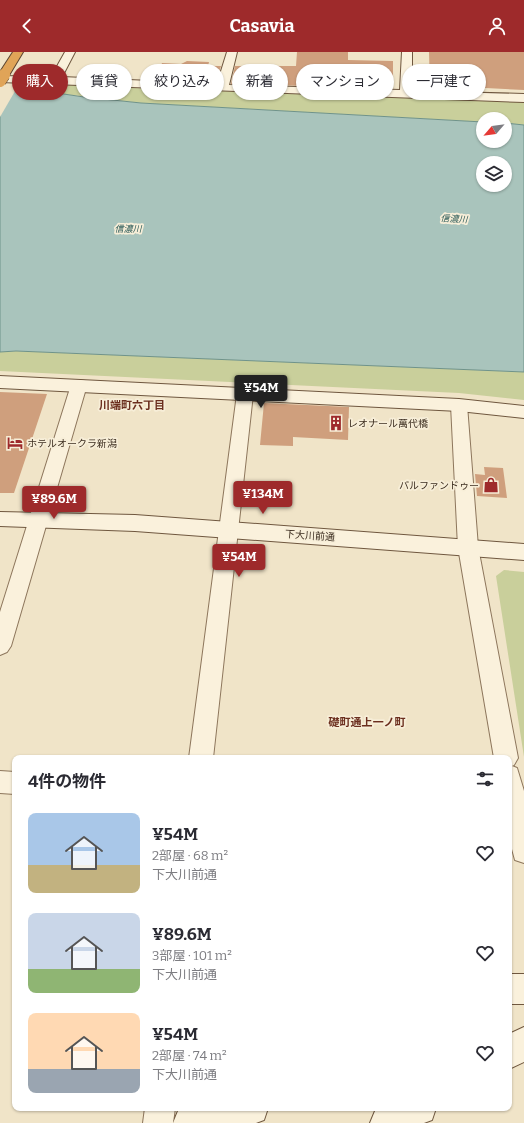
<!DOCTYPE html>
<html lang="ja">
<meta charset="utf-8">
<style>
body{margin:0;font-family:Bitter,"Noto Sans JP",serif;background:#f7f7f7;color:#2b2b33;height:100vh;display:flex;flex-direction:column;font-size:15px;white-space:nowrap}
*{box-sizing:border-box;margin:0}
p{font-size:13px;color:#7c7c81}
.icon{flex:none;width:22px;height:22px;fill:none;stroke:currentColor;stroke-width:2;stroke-linecap:round;stroke-linejoin:round}
.map{position:relative;flex:1;overflow:hidden}
.details{position:absolute;left:12px;top:703px;width:500px;height:356px;display:flex;flex-direction:column;background:#fff;border-radius:8px;box-shadow:0 1px 3px #0004}
.details>*{flex:none}
.hud{position:absolute;left:12px;top:12px;width:500px;height:36px;display:flex;gap:8px}
.needle{width:26px;rotate:242deg}
.fabs{position:absolute;left:476px;top:60px;display:grid;gap:8px}
.fabs a{display:grid;place-items:center;width:36px;height:36px;border-radius:50%;background:#fff;box-shadow:0 1px 3px #0004;font-size:20px}
.price{position:absolute;translate:-50% -34px;padding:0 9px;border-radius:4px;background:#9e2a2b;color:#fff;font-size:13px;line-height:26px;filter:drop-shadow(0 1px 2px #0008)}
.price::after{content:'';position:absolute;left:50%;top:24px;width:12px;height:9px;margin-left:-6px;background:inherit;clip-path:polygon(0 0,100% 0,50% 100%)}
.price.on{background:#222;color:#fff}
ul{padding:0;list-style:none}
li{display:flex;align-items:center;gap:12px;height:100px;padding:0 16px}
li span{display:grid;place-items:center;flex:none;width:112px;height:80px;border-radius:8px;color:#555}
li>.icon{margin-inline-start:auto}
span .icon{width:48px;height:48px;fill:#fffc;stroke-width:1}
li b{font-size:17px}
h2{display:flex;justify-content:space-between;align-items:center;height:48px;padding:0 16px;font-size:17px}
.pill{padding:0 14px;border-radius:18px;background:#fff;box-shadow:0 1px 3px #0004;font-size:14px;line-height:36px}
.pill.on{background:#9e2a2b;color:#fff}
header{display:flex;justify-content:space-between;align-items:center;height:52px;padding:0 16px;background:#9e2a2b;color:#fff;font-size:18px;font-weight:700}
.map>svg:first-child{display:block}
.green{fill:#c9cf9b}
.water{fill:#a9c4bc;stroke:#6f938a;fill-rule:evenodd}
.pier{fill:#f0e4c8}
.building{fill:#cf9f7d}
.lines{fill:none;stroke-linecap:round;stroke-linejoin:round}
.street-casing{stroke:#8d765c;stroke-width:2}
.secondary-casing{stroke:#6f573f;stroke-width:2}
.highway-casing{stroke:#5b4430;stroke-width:2}
.street{fill:#faf1dc;fill-rule:evenodd}
.secondary{fill:#faf1dc;fill-rule:evenodd}
.highway{fill:#e0a458;fill-rule:evenodd}
.highway-bridge-casing{stroke:#5b4430;stroke-width:13;stroke-linecap:butt}
.highway-bridge{stroke:#e0a458;stroke-width:12}
.labels{text-anchor:middle;stroke-width:3.5;stroke-linejoin:round;paint-order:stroke}
.far-water-label{font-size:9px;font-style:italic;fill:#2f5d5a;stroke:#f7eed8}
.poi-label{font-size:10px;fill:#3d2e20;stroke:#f7eed8;text-anchor:start}
.street-label{font-size:10px;fill:#3d2e20;stroke:#f7eed8}
.neighbourhood-label{font-size:11px;font-weight:bold;fill:#6b2e1e;stroke:#f7eed8}
</style>
<header><svg class="icon" aria-label="back" viewBox="0 0 24 24"><path d="M15 5l-7 7 7 7"/></svg>Casavia<svg class="icon" aria-label="person" viewBox="0 0 24 24"><circle cx="12" cy="8" r="4"/><path d="M4 21q1-7 8-7t8 7"/></svg></header>
<div class="map">
<svg width="524" height="1071" viewBox="0 0 524 1071">
<rect width="100%" height="100%" fill="#f0e4c8"/>
<path class="green" d="M20 29 151 37 524 47V73L505 71V67H483V70L141 51 20 37 16 35Z
M16 299 524 320V348L459 341 0 319V300Z
M504 518 524 520V705L496 524Z"/>
<path class="water" d="M16 35 84 45 141 51 483 70V89H505V71L524 73V320L16 299 0 300V37ZM483 111H505V133H483Z"/>
<path class="pier" d="M18 34 0 65V35Z"/>
<path class="building" d="M297 0H348V8L393 9V33L384 32 383 36 231 32 235 14H296Z
M429 0H524V38L466 35V39L430 38Z
M187 9 209 10 208 14H221L216 30 156 28 162 11 181 12Z
M0 340 47 342 14 441H0Z
M264 351 349 355 348 388 293 385V394L260 393Z
M484 415 503 416 507 446 477 444 475 422 485 423Z"/>
<g class="lines">
<defs>
<path id="street" d="M79 328 85 329 87 333 11 594 7 600 0 603V560L71 333 73 329Z
M245 337 251 338 253 342 213 706H189L237 342 239 338Z
M459 348 465 349 467 353 478 495 518 706 514 713 512 714 517 716 524 739V811L515 808 509 786V706H494L458 495 451 353 453 349Z
M0 719 15 720V742L0 741Z
M145 1056H175L173 1071H143Z"/>
<path id="secondary" d="M65 0H75L62 25 217 32 227 0H237L229 33 400 38 402 0H412V39L524 42V50L0 30V24L51 25Z
M0 324 459 347 524 354V366L459 359 0 336Z
M0 460 135 463 524 492V508L135 479 0 474Z
M509 922H524V952H509Z
M524 975V1010L509 1017V982Z
M186 1056H268L264 1068 256 1071H173L178 1059Z
M382 1056H436L432 1068 424 1071H370L375 1059Z"/>
<path id="highway" d="M13 0H23L8 25H0V20Z"/>
</defs>
<use href="#street" class="street-casing"/>
<use href="#secondary" class="secondary-casing"/>
<use href="#highway" class="highway-casing"/>
<use href="#street" class="street"/>
<use href="#secondary" class="secondary"/>
<use href="#highway" class="highway"/>
<defs>
<path id="highway-bridge" d="M0 29 4 23"/>
</defs>
<use href="#highway-bridge" class="highway-bridge-casing"/>
<use href="#highway-bridge" class="highway-bridge"/>
</g>
<defs>
<symbol id="building-bare" viewBox="-9 -9 18 18"><path d="M-4-6H4V6H1V3H-1V6H-4ZM-2.5-4.3h1.7v1.8h-1.7ZM.8-4.3h1.7v1.8H.8ZM-2.5-1h1.7V.8h-1.7ZM.8-1h1.7V.8H.8Z" fill="#9e2a2b" stroke="#f7eed8" stroke-width="2.5" paint-order="stroke"/></symbol>
<symbol id="hotel-bare" viewBox="-9 -9 18 18"><path d="M-6-4.5h1.5V1H6V5H4.5V3h-9V5H-6ZM-4 0a1.8 1.8 0 1 1 3.6 0ZM.5 0V-2.5h3Q6-2.5 6 0Z" fill="#9e2a2b" stroke="#f7eed8" stroke-width="2.5" paint-order="stroke"/></symbol>
<symbol id="shop-bare" viewBox="-9 -9 18 18"><path d="M-5-2.5h2.3a2.7 3.5 0 0 1 5.4 0H5L5.5 6h-11ZM-1.5-2.5h3a1.5 2.3 0 0 0-3 0Z" fill="#9e2a2b" stroke="#f7eed8" stroke-width="2.5" paint-order="stroke"/></symbol>
</defs>
<g fill-rule="evenodd">
<use href="#building-bare" x="325" y="360" width="22" height="22"/>
<use href="#hotel-bare" x="4" y="380" width="22" height="22"/>
<use href="#shop-bare" x="480" y="422" width="22" height="22"/>
</g>
<g class="labels">
<g class="far-water-label">
<text transform="translate(454 167) rotate(3)" y="3">信濃川</text>
<text x="128" y="180">信濃川</text>
</g>
<g class="poi-label">
<text x="348" y="375">レオナール萬代橋</text>
<text x="27" y="395">ホテルオークラ新潟</text>
<text x="479" y="437" text-anchor="end">パルファンドゥー</text>
</g>
<g class="street-label">
<text transform="translate(310 483) rotate(4)" y="4">下大川前通</text>
</g>
<g class="neighbourhood-label">
<text x="132" y="357">川端町六丁目</text>
<text x="367" y="674">礎町通上一ノ町</text>
</g>
</g>
</svg>
<div class="fabs">
<a><svg class="needle" viewBox="-14 -14 28 28"><path d="M0-13l5 13h-10z" fill="#e53935"/><path d="M0 13l5-13h-10z" fill="#7c7c81"/></svg></a>
<a><svg class="icon" aria-label="layers" viewBox="0 0 24 24"><path d="M12 4l9 5-9 5-9-5zM3 14l9 5 9-5"/></svg></a>
</div>
<b class="price on" style="left:261px;top:357px">¥54M</b>
<b class="price" style="left:263px;top:463px">¥134M</b>
<b class="price" style="left:54px;top:468px">¥89.6M</b>
<b class="price" style="left:239px;top:526px">¥54M</b>
<div class="hud">
<a class="pill on">購入</a>
<a class="pill">賃貸</a>
<a class="pill">絞り込み</a>
<a class="pill">新着</a>
<a class="pill">マンション</a>
<a class="pill">一戸建て</a>
</div>
<section class="details">
<h2>4件の物件<svg class="icon" aria-label="filters" viewBox="0 0 24 24"><path d="M4 7h16M4 17h16"/><circle cx="9" cy="7" r="2"/><circle cx="15" cy="17" r="2"/></svg></h2>
<ul>
<li><span style="background:linear-gradient(#a9c7e8 65%,#c2b280 0)"><svg class="icon" aria-label="home" viewBox="0 0 24 24"><path d="M3 11l9-7 9 7M6 9v11h12V9"/></svg></span><div><b>¥54M</b><p>2部屋 · 68 m²</p><p>下大川前通</p></div><svg class="icon" aria-label="heart" viewBox="0 0 24 24"><path d="M12 20l-8-8c-3-5 5-10 8-4 3-6 11-1 8 4z"/></svg></li>
<li><span style="background:linear-gradient(#c9d6e8 70%,#8fb573 0)"><svg class="icon" aria-label="home" viewBox="0 0 24 24"><path d="M3 11l9-7 9 7M6 9v11h12V9"/></svg></span><div><b>¥89.6M</b><p>3部屋 · 101 m²</p><p>下大川前通</p></div><svg class="icon" aria-label="heart" viewBox="0 0 24 24"><path d="M12 20l-8-8c-3-5 5-10 8-4 3-6 11-1 8 4z"/></svg></li>
<li><span style="background:linear-gradient(#ffd9b3 70%,#9aa5b1 0)"><svg class="icon" aria-label="home" viewBox="0 0 24 24"><path d="M3 11l9-7 9 7M6 9v11h12V9"/></svg></span><div><b>¥54M</b><p>2部屋 · 74 m²</p><p>下大川前通</p></div><svg class="icon" aria-label="heart" viewBox="0 0 24 24"><path d="M12 20l-8-8c-3-5 5-10 8-4 3-6 11-1 8 4z"/></svg></li>
</ul>
</section>
</div>
